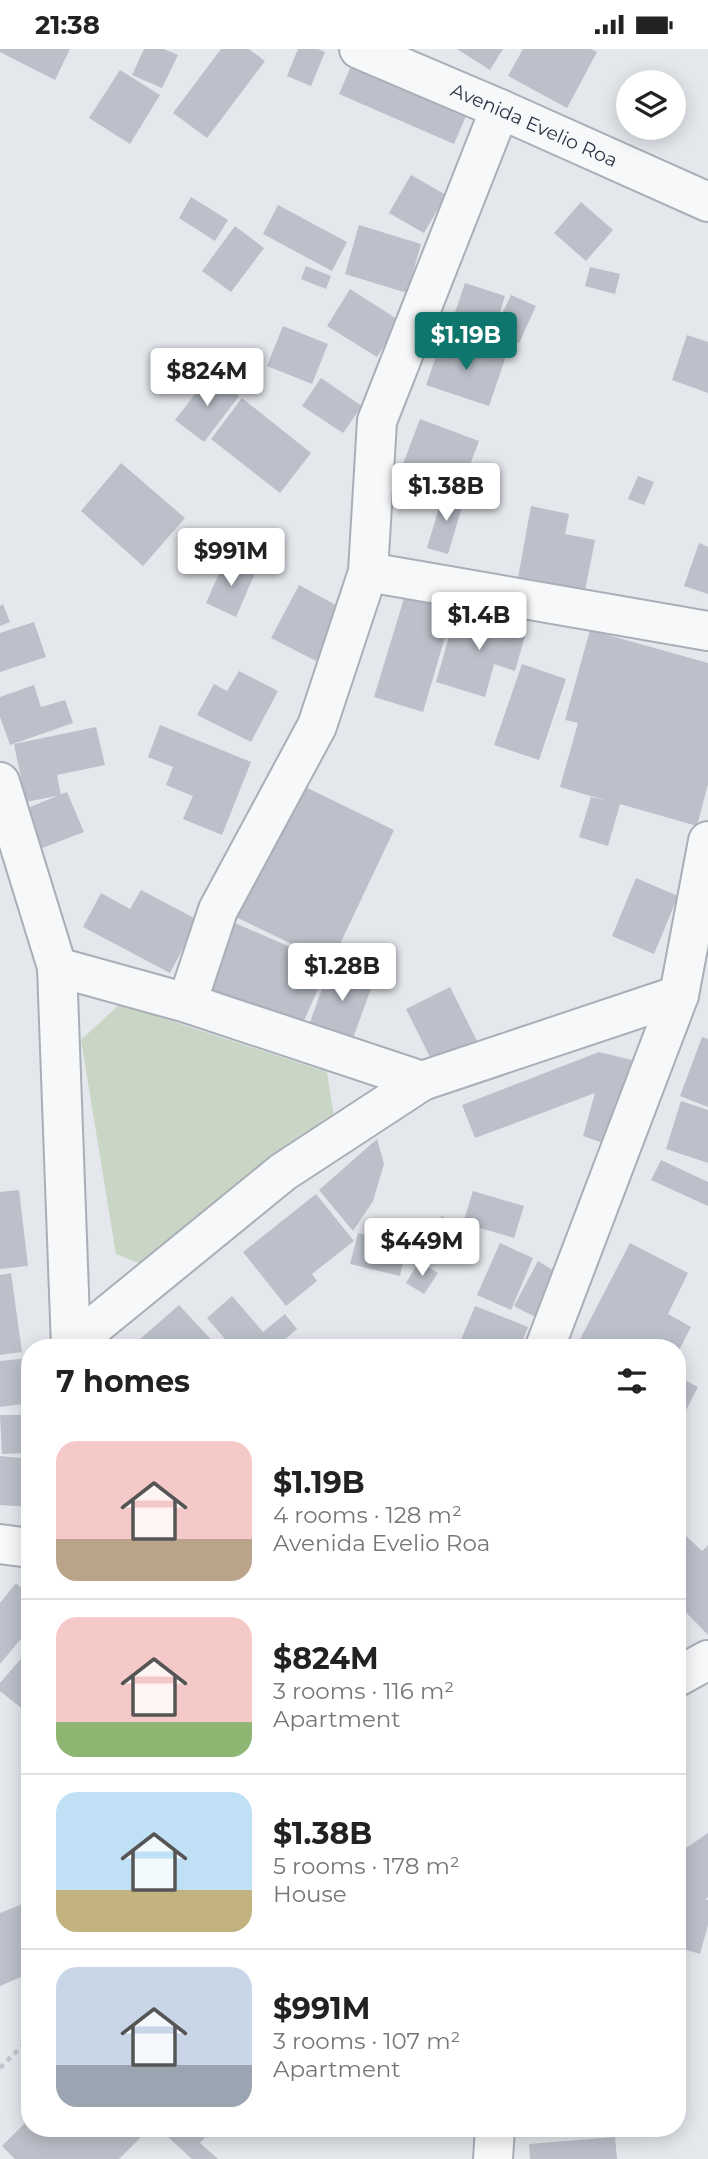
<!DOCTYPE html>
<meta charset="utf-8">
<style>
body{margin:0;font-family:Montserrat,sans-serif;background:#f6f6f6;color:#222;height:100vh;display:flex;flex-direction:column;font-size:26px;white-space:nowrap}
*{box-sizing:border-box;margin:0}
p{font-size:23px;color:#767676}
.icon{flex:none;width:38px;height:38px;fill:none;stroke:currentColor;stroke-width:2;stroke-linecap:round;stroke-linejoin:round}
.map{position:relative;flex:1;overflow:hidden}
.details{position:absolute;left:21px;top:1290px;width:665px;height:798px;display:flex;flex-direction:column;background:#fff;border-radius:28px;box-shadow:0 4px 18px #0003}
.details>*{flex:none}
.buttons{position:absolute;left:616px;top:21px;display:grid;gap:14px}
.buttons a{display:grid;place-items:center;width:70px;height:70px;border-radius:50%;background:#fff;box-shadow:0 4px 18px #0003;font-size:35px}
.price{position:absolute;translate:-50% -60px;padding:0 16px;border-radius:7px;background:#fff;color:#222;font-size:23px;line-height:46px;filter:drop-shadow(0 2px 4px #0008)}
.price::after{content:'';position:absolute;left:50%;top:42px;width:21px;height:16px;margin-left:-10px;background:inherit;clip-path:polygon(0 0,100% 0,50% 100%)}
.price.selected{background:#0f766e;color:#fff}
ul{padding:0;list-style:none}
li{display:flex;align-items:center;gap:21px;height:175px;padding:0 35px}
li+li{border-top:2px solid #e0e0e0}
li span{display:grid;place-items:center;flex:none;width:196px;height:140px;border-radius:21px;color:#555}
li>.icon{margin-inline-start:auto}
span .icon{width:84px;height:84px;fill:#fffc;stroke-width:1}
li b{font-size:30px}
h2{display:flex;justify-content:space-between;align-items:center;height:84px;padding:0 35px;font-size:30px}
.status{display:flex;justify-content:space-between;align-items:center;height:49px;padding:0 35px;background:#fff;direction:ltr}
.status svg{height:19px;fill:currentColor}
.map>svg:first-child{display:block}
.green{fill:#c9d6c5}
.building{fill:#bbc0ca}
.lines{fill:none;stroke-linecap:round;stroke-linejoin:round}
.minor-casing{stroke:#a9aeb7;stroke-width:42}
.path{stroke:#c2c5cb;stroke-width:4.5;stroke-dasharray:5 5;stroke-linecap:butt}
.minor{stroke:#f7f8fa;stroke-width:38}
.labels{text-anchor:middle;stroke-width:5;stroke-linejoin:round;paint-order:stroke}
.street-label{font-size:19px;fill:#2b3445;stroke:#f4f6f9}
</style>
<div class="status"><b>21:38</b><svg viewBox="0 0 49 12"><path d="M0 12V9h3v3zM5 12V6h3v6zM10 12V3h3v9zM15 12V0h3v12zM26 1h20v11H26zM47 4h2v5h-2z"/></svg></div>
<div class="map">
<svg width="708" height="2110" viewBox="0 0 708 2110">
<rect width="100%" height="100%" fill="#e4e7ec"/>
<path class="green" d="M120 955 327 1023 334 1068 143 1216 116 1205 81 991Z"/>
<path class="building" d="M0 0H70L55 31 0 3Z
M144 0H164L178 6 162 39 132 26Z
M221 0H249L265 12 207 89 173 64Z
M298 0H318L325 3 311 37 287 27Z
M457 0H503L490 21Z
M523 0H591L597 3 567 59 508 27Z
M354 10 469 60 454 95 339 45Z
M120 21 160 46 130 95 89 69Z
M411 126 446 146 424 184 389 164Z
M191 148 228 171 215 192 179 169Z
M581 153 613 181 586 212 554 184Z
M278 156 347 193 332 222 263 185Z
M359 176 421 195 407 244 345 225Z
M235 177 264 199 231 243 202 222Z
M306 217 331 227 326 240 301 230Z
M590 218 620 225 615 245 585 237Z
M465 234 505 247 493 285 452 272Z
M350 240 400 272 377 308 327 277Z
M511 246 536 257 519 294 494 282Z
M283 277 328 295 312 335 267 317Z
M687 286 708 293V344L672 331Z
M443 288 505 310 489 357 426 336Z
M210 326 239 347 204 393 175 371Z
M321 329 362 357 343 384 302 357Z
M242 349 311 404 280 444 211 390Z
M420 370 479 392 459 445 400 423Z
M121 414 185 469 143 517 81 462Z
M638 427 654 433 644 456 628 450Z
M444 442 465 448 448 505 427 499Z
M531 457 569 465 565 485 595 491 585 542 518 529Z
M699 494 708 498V545L684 537Z
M225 511 255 524 236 568 206 554Z
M299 536 343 560 316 612 271 589Z
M405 546 453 561 423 663 374 648Z
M3 555 10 573 0 577V557Z
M457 560 527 580 515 622 494 615 485 648 436 633Z
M34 573 46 608 0 623V584Z
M590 581 708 614V735L697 777 620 755 608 797 579 788 591 748 608 752 560 738 578 674 565 671Z
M522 615 566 630 539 711 494 696Z
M239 622 278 642 251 693 197 666 214 635 227 642Z
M34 636 41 658 65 651 73 674 10 696 0 668V648Z
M160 676 251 713 222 786 183 770 193 747 166 736 173 718 148 708Z
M96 678 105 716 57 726 61 746 26 753 14 695Z
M299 735 394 781 331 914 236 868Z
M67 743 84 783 37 801 20 762Z
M636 829 678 847 654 905 612 887Z
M141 841 198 871 170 924 83 878 101 844 130 860Z
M235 874 329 915 299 983 205 942Z
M331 915 374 931 352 992 309 976Z
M450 938 478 994 434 1016 406 960Z
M702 988 708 990V1058L680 1047Z
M599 1003 636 1012 606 1095 583 1087 595 1044 475 1089 462 1056Z
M681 1052 708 1061V1114L666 1100Z
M377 1090 384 1115 373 1152 353 1182 319 1141Z
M661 1111 708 1133V1157L651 1131Z
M19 1141 28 1217 0 1220V1143Z
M473 1142 524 1157 514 1189 463 1174Z
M316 1145 354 1192 312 1225 317 1232 286 1257 243 1203Z
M443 1167 455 1187 430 1201 419 1181Z
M358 1184 407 1197 400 1227 350 1215Z
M500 1194 533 1209 511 1261 477 1246Z
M630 1194 688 1224 668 1265 691 1278 677 1305V1298H576Z
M419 1212 438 1224 424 1245 406 1234Z
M538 1212 561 1226 537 1269 514 1257Z
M11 1224 22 1303 0 1306V1226Z
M232 1247 263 1283 285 1265 297 1280 276 1298H232L207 1269Z
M179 1256 218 1298H131Z
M475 1257 528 1278 520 1298H458Z
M30 1309V1354L0 1358V1312Z
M677 1327 698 1338 686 1361 677 1356Z
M0 1366H30V1404L2 1405Z
M0 1407 30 1410V1458L0 1456Z
M685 1486 702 1502 708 1496V1586L677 1554V1494Z
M16 1534 30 1546V1579L0 1615V1554Z
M30 1599V1666L0 1642V1634Z
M708 1784V1848L705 1850 708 1851V1876L700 1905 677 1898V1805Z
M30 1852V1924L0 1937V1864Z
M30 2069V2079H150L119 2110H15L2 2097Z
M158 2079H205L210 2083 200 2094 218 2110H192Z
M533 2079H563V2084L534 2086Z
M615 2088 617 2110H530L529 2095Z"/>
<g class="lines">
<defs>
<g id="minor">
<path id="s1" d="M359 0 500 60 708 153"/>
<path d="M368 523 708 582"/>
<path d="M0 733 57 918 71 1298"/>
<path d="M57 918 187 954 422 1032"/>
<path d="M187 954 218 861 317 677 368 523 377 372 500 60"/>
<path d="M71 1296 283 1123 422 1032 679 946"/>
<path d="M545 1298 679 946 708 792"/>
<path d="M0 1495 30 1499"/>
<path d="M677 1628 708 1611"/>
<path d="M493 2110 495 2079"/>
</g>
</defs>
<use href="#minor" class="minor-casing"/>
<path class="path" d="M0 2019 30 1989"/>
<use href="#minor" class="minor"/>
</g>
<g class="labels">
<g class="street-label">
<text dy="7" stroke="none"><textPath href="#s1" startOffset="191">Avenida Evelio Roa</textPath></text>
</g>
</g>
</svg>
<div class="buttons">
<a><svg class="icon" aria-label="layers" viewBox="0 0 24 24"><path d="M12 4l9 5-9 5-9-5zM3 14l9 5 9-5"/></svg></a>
</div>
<b class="price selected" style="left:466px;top:323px">$1.19B</b>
<b class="price" style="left:207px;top:359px">$824M</b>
<b class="price" style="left:446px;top:474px">$1.38B</b>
<b class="price" style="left:231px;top:539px">$991M</b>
<b class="price" style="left:479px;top:603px">$1.4B</b>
<b class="price" style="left:342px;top:954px">$1.28B</b>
<b class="price" style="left:422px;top:1229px">$449M</b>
<section class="details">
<h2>7 homes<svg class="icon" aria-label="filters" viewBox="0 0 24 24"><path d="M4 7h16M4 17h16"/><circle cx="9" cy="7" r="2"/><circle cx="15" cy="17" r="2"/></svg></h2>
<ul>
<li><span style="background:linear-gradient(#f6c9c9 70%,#b9a48a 0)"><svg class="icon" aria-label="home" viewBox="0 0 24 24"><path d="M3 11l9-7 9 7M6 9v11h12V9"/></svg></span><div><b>$1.19B</b><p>4 rooms · 128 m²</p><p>Avenida Evelio Roa</p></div></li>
<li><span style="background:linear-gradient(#f6c9c9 75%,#8fb573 0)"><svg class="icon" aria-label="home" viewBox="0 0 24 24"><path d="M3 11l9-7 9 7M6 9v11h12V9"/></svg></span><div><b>$824M</b><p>3 rooms · 116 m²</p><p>Apartment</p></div></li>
<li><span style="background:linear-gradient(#bfe0f5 70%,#c2b280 0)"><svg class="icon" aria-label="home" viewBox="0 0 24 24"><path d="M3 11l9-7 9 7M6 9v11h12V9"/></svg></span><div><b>$1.38B</b><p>5 rooms · 178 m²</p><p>House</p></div></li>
<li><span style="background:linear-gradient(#c9d6e8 70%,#9aa5b1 0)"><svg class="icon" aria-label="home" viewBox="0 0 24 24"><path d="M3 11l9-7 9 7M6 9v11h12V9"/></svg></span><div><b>$991M</b><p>3 rooms · 107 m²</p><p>Apartment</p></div></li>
</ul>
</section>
</div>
